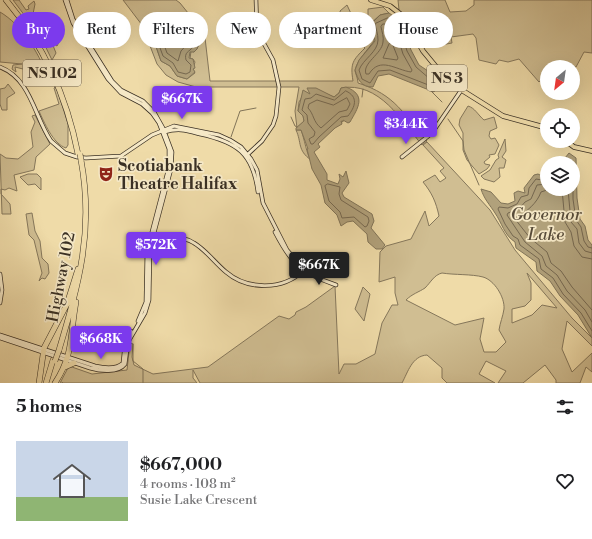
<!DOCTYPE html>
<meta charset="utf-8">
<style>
body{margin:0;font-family:"Libre Bodoni",serif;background:#f2f2f2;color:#202124;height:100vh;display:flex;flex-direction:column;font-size:15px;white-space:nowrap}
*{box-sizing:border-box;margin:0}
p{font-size:13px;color:#757577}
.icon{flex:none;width:22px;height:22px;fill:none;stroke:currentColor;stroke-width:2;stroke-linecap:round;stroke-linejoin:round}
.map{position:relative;height:383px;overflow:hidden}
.details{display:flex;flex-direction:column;background:#fff;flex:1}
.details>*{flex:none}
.banner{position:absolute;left:12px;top:12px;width:568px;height:36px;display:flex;gap:8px}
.needle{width:26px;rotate:209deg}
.buttons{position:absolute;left:540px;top:60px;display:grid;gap:8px}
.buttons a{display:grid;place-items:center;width:40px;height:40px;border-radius:50%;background:#fff;box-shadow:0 4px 16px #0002;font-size:20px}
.price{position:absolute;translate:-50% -34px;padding:0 9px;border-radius:4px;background:#7c3aed;color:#fff;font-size:13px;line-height:26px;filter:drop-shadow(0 1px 2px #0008)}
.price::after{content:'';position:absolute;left:50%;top:24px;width:12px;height:9px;margin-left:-6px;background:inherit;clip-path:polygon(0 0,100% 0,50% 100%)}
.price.on{background:#222;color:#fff}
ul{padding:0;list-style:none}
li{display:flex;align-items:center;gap:12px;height:100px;padding:0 16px}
li span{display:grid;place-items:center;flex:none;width:112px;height:80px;border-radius:0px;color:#555}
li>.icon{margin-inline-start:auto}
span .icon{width:48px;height:48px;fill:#fffc;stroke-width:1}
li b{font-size:17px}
h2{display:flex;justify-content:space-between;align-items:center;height:48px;padding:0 16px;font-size:17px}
.chip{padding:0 14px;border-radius:18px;background:#fff;box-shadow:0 4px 16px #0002;font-size:14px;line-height:36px}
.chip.on{background:#7c3aed;color:#fff}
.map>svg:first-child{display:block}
.green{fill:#d0be92;stroke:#85775b;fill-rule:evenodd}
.water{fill:#b1a17b;stroke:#817458}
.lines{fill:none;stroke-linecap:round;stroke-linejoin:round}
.shore{stroke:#766850;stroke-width:1}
.stream{stroke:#817458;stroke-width:1}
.secondary-casing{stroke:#3a3024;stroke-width:4.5}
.primary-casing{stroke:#3a3024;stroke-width:5.5}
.highway-casing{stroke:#3a3024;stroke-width:6}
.secondary{stroke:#f5e8c6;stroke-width:3}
.primary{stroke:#efdba8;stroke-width:4}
.highway{stroke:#efdba8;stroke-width:5}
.highway-bridge-casing{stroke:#3a3024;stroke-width:6;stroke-linecap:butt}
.highway-bridge{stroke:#efdba8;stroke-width:5}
.labels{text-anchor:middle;stroke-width:3.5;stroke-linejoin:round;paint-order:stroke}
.shield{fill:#f5e8c6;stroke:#726755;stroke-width:1}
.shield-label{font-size:15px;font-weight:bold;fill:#3a3024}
.poi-label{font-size:16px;font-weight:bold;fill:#3a3024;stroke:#f5e8c6;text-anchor:start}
.street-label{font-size:16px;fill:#3a3024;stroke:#f5e8c6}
.water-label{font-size:17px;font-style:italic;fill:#584c3a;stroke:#f5e8c6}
</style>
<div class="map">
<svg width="592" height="383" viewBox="0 0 592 383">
<rect width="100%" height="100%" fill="#efdba8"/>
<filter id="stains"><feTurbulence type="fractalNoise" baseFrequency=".005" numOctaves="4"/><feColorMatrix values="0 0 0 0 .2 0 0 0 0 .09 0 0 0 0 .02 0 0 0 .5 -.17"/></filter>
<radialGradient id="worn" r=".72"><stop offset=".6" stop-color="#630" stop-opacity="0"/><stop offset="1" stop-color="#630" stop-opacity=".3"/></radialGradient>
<path class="green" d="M13 0H19L26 10 29 9 28 6 34 1 35 4 32 19 28 20Z
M123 0H176L180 3 201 29H204L210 81H353C350 63 353 60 365 48 357 41 351 32 342 26L340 11 347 5 354 20 360 15 366 22 368 20V9L383 7 389 13 380 15 371 23 374 41C369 48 355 63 355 71 356 75 358 79 358 83 396 95 403 114 427 141L422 145C402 121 379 81 341 88L339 93 334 97 317 90 309 89 310 94 305 92 299 102 298 111 303 115 304 121 297 128 295 111 299 87H196L178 82 166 75 157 64 142 25ZM173 16H180L199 38C200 44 198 48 194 52L191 51 190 59H193L195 62 193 69 195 73 187 79 177 76 170 66 161 61 150 29 153 23H156L161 32 165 24Z
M445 0 450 12 466 11 474 5V0H592V53L584 52 576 67H547V82L542 79 539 82 519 59 508 62 499 60 496 64 479 60 476 38 473 34 451 37 452 43 435 46 424 36 422 27 412 15 405 16 399 10 398 0Z
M0 12C22 25 38 52 47 75L42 76 39 81 33 76 35 73 34 68 23 69 15 67 16 72 12 69 13 65 22 64 0 62Z
M35 19 44 33 46 34 54 29 59 35 60 40 57 46 52 43 56 53 52 60 34 23Z
M8 84 15 93 7 98V110H2L0 104V89L5 88Z
M56 86 68 124V145L66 148C53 144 44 122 39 111L59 104 54 88Z
M468 106C475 108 478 115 484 120L494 117 497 128 490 131 489 136 491 139 495 138 499 145 495 154 489 155 490 157 484 162 485 164 490 165 487 169 479 174 467 160 463 150V133L459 125 460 119Z
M35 115 50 144 36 157 34 170 14 175 17 191 9 188 5 190 1 189V194L10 204 11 214H2L0 154 6 158 18 159 33 147 31 132 35 122 32 116Z
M296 130H301C304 137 307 156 311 160 297 150 302 143 296 130Z
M505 139 506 151 502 157 506 160 504 168H499L500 177 494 182 484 179 481 176 490 170 496 160 499 158 498 155Z
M427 142 490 210 515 250 572 318 592 338V346L567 321 562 349 572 372 592 353V372L586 367 580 383H556V380L545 365 523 383H498L506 371 486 361 479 374 495 383H447L442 378V368L427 355C412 356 408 372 402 383H200L193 370V378L197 383H60L69 366 92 374 127 370 130 343 133 344 132 357 134 365 153 374 208 367 279 316 289 319 295 315 296 312 306 307 335 286 339 374 344 364H356L375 354 382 323 392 305H398L395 293V277L379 282 380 252 386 246 411 239 425 211 429 226 439 216C436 202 432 193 423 182L435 175 440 182 446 178 440 171 444 168 423 145ZM442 273C454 275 472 274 483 277 494 280 505 297 504 309 503 316 500 323 499 330L506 342 496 352H484L480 339 484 318 455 325 406 300C412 294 419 292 425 288 431 282 434 275 442 273ZM527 273 557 308 542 305 532 315 512 323V309L525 306 531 300V283Z
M28 174H37L41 178V190L35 184 28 185 20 177Z
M32 213 35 231 40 241 42 258 48 264 49 273 45 279 42 278 39 281 42 273 34 240 29 235 26 214Z
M363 287 370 294 364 321 355 309Z"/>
<path class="water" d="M389 13 396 18 395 24 406 36 411 50 419 65 431 73 437 85 434 92 389 74 378 76 373 87C361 87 358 80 355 70L359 60 375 41 371 24 380 15Z
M173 16H180L196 33 200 41 197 49 194 52H190L189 58 193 59 195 68 193 69 195 72 187 79 177 76 170 66 161 61 150 29 153 23 155 22 161 31 165 24Z
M346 87C367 95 358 108 350 122L348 123 343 120V122L341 121 342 124 335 128 318 144 320 147 314 152 327 174V180L338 184 340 179 339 174 343 177 346 171 349 183 342 193 344 197 372 214 374 221 371 228 385 245 382 249H376L368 242 367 234 353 221 347 222 341 226 337 215 325 203 321 185 312 169 307 149H308L301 130H296V128L304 121 303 116 298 111 303 90 310 94 307 88H316L334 97 339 93 341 88Z
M569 153 576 158 577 198 580 219 585 226 588 240 592 245V338L578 315 560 296 550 281 537 271 536 262 516 248 515 242C504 235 502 223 495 213 490 205 484 199 481 189L491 192 501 203 508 204 515 201 514 193 518 191 525 193 524 188 534 175 538 174 542 176 547 172V189H573V163H568L565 158Z"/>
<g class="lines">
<path class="shore" d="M388 18 391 20 392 26 403 38 407 51 416 67 430 79 431 86 390 70 378 71 370 83 362 79 359 70C363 59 378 52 378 40 378 34 376 29 375 24Z
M175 21H178L185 26 196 41C195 43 195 45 193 47 189 52 184 52 186 60L191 65 190 72 186 74 178 72 173 63 163 56 156 37 158 35 164 34 168 27Z
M383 24H386L389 30 399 41 403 54 412 70 411 72C396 70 380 56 369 74H366C362 63 382 54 383 42 384 37 382 32 381 27Z
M177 27 190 41 181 51 178 61 167 53 163 42Z
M392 43 398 58 397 60 383 58 389 44Z
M346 91C359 97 355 107 348 116L341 117 319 137 313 144H311L309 139 314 136 315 132 308 123 307 115 302 110 305 99 311 98 316 94 334 100Z
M347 98 350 104 347 110 339 112 321 128C313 122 314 114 308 108L309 104 317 100 333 105Z
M547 177 542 180 536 179 529 188 528 195 521 197 517 204 508 208 499 207 498 209 505 224 513 236 518 239 520 245 539 259 541 269 553 278 563 294 581 313 592 331
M573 177V199L576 220 581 227 584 241 588 247 592 248
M328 184 340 187 339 194 341 200 368 217 369 221 367 226 365 227 354 217 342 218 340 212 329 201 325 186Z
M547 184 537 185 531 199 525 202 519 209 508 213 507 215 525 242 542 256 546 266 557 275 567 291 585 310 592 322
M550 189 541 192C537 203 527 212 516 217L515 219 530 238 547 252 551 263 561 271 572 287 592 310
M562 189 565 222 571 232 574 246 582 257 592 259
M568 189 571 222 577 229 579 243 585 251 592 253"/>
<path class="stream" d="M431 91 442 102
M362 97 363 89
M291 117 295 126 297 127
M448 119 463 141 464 150 479 185
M231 137 240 111 256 108
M133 344V361L143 369V383
M62 382 63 383"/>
<defs>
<path id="secondary" d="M65 0 73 23 108 79 121 93 142 104 152 113 159 123 169 149V167L147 251 146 302 138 321
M0 67C31 79 34 116 51 141L65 153 77 157 86 158 121 156 152 135 174 126 219 135 230 140 241 147 251 159 257 170 263 203 287 250 304 270
M164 132C179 128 185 130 200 134 237 142 253 153 258 192
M248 154 262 141 273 125 276 116 279 87 273 60 257 31 256 0
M402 157 432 133 460 92V89
M275 232C292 265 301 273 336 285
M153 234C166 238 182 235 194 243 206 250 215 263 226 272 247 290 283 291 304 270
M0 274 2 290 0 303
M0 335 95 366C104 368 116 370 123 363L125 344 131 331
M0 338 90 368C100 371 118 373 125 364L128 342 145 313 149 300 150 248 171 169 172 152 163 128 154 112 143 101 121 90 112 81 73 19 67 0"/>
<path id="primary" d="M371 0 390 6 404 17 423 51 442 74 460 89 503 116 547 128
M566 141 574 147 592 151"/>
<path id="highway" d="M6 0C43 44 67 98 78 154
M59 350C79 283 94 231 81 160
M65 367 74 363
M39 383 44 348 67 304 78 269
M46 383 53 360
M55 383C74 354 70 334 76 302"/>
</defs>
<use href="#secondary" class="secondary-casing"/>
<use href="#primary" class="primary-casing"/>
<use href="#highway" class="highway-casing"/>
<use href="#secondary" class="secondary"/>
<use href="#primary" class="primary"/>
<use href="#highway" class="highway"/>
<defs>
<path id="highway-bridge" d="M80 154 81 160
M55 361 59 350"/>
</defs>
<use href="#highway-bridge" class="highway-bridge-casing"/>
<use href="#highway-bridge" class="highway-bridge"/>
</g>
<defs>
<symbol id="theatre-bare" viewBox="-9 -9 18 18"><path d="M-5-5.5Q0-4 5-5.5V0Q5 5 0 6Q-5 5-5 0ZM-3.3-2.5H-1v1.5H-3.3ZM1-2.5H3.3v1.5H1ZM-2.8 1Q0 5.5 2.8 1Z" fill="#8f2418" stroke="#f5e8c6" stroke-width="2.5" paint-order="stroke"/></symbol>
</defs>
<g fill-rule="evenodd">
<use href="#theatre-bare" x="95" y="163" width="22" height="22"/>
</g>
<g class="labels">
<g class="shield">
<rect x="23" y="60" width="58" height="26" rx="3"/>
<rect x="427" y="65" width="40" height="26" rx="3"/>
</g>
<g class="shield-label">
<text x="52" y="78">NS 102</text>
<text x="447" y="83">NS 3</text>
</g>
<g class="poi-label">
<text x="118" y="171">Scotiabank<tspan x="118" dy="18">Theatre Halifax</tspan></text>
</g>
<g class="street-label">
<text transform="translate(60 277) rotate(-79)" y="6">Highway 102</text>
</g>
<g class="water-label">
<text x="546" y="220">Governor<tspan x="546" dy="20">Lake</tspan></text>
</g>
</g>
<rect width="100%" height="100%" filter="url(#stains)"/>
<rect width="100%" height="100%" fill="url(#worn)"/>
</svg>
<div class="buttons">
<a><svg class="needle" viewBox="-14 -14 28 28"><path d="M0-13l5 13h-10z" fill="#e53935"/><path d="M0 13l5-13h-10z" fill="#757577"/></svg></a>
<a><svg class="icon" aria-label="locate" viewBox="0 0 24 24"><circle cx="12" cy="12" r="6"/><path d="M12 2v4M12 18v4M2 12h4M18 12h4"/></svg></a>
<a><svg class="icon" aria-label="layers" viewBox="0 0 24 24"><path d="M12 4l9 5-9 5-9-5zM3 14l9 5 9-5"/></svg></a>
</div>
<b class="price" style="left:182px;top:120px">$667K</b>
<b class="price" style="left:406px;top:145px">$344K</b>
<b class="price" style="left:156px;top:266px">$572K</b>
<b class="price on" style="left:319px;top:286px">$667K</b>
<b class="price" style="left:101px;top:360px">$668K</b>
<div class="banner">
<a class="chip on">Buy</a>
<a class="chip">Rent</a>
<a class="chip">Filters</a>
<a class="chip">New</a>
<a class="chip">Apartment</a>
<a class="chip">House</a>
</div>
</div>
<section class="details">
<h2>5 homes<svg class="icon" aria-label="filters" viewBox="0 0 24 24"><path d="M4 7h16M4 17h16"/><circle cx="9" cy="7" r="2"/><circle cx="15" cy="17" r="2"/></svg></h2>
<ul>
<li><span style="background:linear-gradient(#c9d6e8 70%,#8fb573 0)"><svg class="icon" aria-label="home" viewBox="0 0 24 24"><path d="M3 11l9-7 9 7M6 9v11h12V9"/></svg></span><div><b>$667,000</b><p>4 rooms · 108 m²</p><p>Susie Lake Crescent</p></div><svg class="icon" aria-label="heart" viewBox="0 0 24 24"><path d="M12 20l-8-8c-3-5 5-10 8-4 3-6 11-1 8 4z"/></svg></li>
</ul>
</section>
